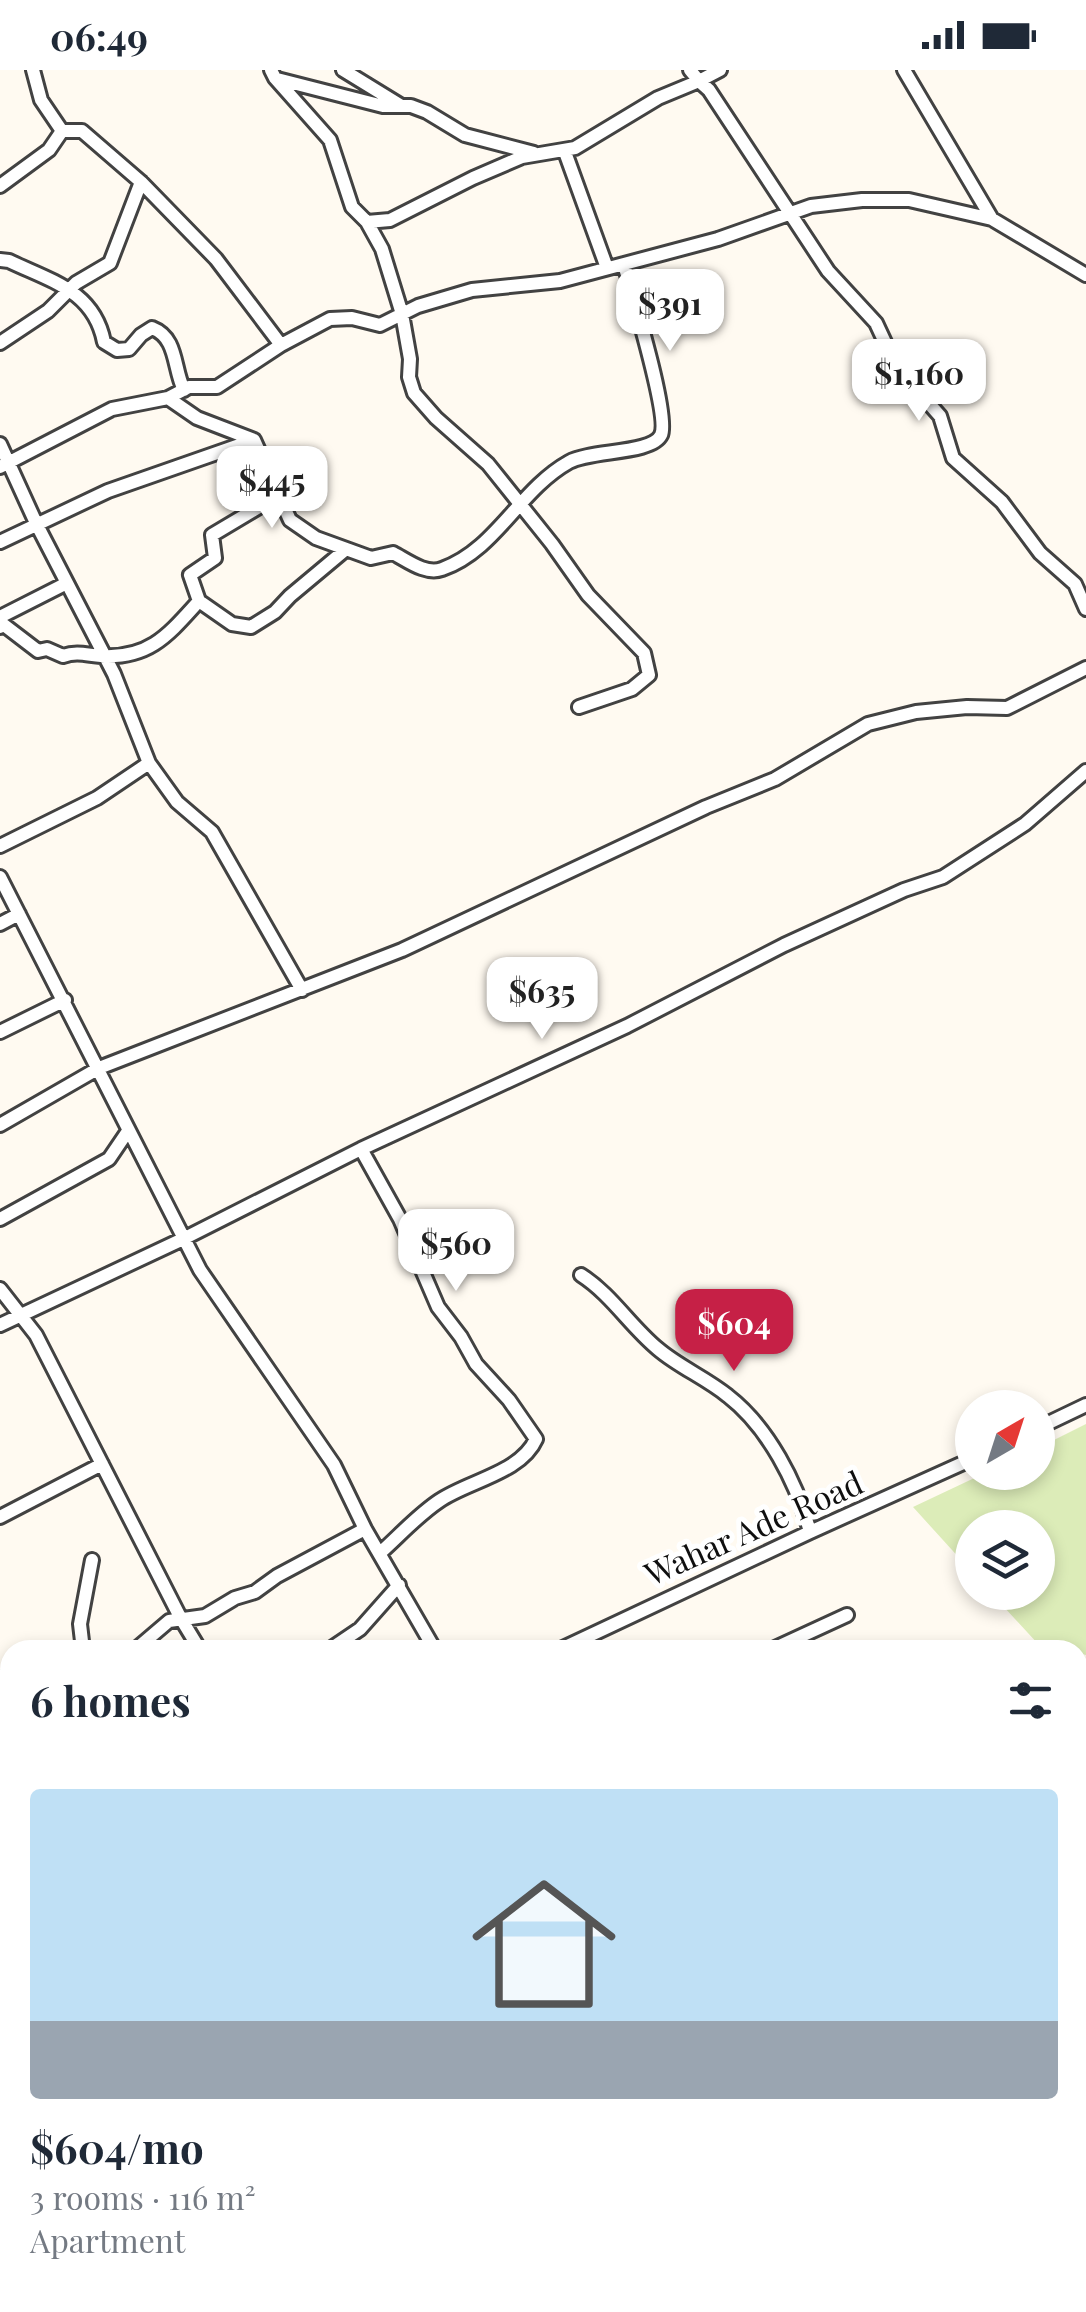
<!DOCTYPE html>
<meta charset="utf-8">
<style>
body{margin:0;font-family:"Playfair Display",serif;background:#f6f6f7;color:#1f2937;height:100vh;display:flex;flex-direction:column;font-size:38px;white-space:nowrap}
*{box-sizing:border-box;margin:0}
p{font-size:32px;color:#747a83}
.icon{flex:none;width:55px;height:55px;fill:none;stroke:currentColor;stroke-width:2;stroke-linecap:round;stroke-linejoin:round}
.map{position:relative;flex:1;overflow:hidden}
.side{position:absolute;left:0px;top:1570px;width:1088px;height:672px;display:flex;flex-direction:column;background:#fff;border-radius:30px 30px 0 0;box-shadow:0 5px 15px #0003}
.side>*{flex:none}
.needle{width:65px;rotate:39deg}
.fabs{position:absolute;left:955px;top:1320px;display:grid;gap:20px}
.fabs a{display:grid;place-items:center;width:100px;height:100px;border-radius:50%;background:#fff;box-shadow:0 5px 15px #0003;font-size:50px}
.price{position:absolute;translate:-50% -85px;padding:0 22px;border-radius:20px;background:#fff;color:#222;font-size:32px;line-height:65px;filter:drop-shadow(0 2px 5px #0008)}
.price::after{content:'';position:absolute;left:50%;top:60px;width:30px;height:22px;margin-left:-15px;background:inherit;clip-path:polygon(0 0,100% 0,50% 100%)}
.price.current{background:#c62046;color:#fff}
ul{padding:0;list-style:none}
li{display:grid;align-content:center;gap:20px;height:530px;padding:0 30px}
li span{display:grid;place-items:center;height:310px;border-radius:10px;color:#555}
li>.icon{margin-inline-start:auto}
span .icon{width:180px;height:180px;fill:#fffc;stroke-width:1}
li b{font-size:42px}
h2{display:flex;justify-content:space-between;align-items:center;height:120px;padding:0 30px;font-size:42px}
.status{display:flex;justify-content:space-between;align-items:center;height:70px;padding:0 50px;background:#fff;direction:ltr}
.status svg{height:28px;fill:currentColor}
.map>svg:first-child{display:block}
.green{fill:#dcecb8}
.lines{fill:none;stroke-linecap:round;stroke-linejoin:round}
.minor-casing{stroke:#424242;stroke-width:18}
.minor{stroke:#fff;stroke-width:12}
.labels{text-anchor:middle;stroke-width:10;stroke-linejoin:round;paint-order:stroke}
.street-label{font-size:32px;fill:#0f0f0f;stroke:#fff}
</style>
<div class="status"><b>06:49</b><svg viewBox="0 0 49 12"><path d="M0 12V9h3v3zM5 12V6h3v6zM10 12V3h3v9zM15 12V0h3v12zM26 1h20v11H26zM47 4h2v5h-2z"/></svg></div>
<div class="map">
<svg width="1086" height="2242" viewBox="0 0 1086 2242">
<rect width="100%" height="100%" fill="#fffaf1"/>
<path class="green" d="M1086 1354V1585L1078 1583V1580L1039 1575 991 1523 1038 1522V1458H972V1502L913 1437 985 1403 1038 1402V1378Z"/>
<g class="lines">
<defs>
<path id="minor" d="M33 0 41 30 62 61
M271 0 275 8 330 70 352 137 367 152 382 179 402 244 410 289 409 307 414 323 436 348 488 394 552 474 588 525 644 583 649 605 632 619 579 637
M343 0 400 35
M690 0 699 11 720 0
M904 0 992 149
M277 9 383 36H411L427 42 465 65 534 83
M565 82 607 198
M0 116 49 80 62 61H82L141 112 216 189 281 275
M367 152 390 150 473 108 522 87 575 78 658 28 699 11 709 20 828 201 876 253 896 296 940 346 953 388 1002 432 1040 483 1075 514 1086 539
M0 190 9 191C51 211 94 221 104 272L117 280 129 279 141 265 152 258C178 268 173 298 184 320
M0 273 48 241 76 213 110 193 141 112
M168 328 197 348 254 370 290 450 316 468 371 488 393 483C408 491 426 505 442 499 496 480 519 420 569 392 590 380 652 384 661 365 670 346 631 221 624 194
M0 374 36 453 114 604 149 693 177 732 212 762 302 920
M0 397 112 339 168 328 189 317H217L281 275 330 249 352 248 380 255 418 236 472 220 560 211 718 169 811 136 862 130H909L992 149 1086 205
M0 472 108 421 254 370
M199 531 232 554 251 557 275 542 290 526 345 480
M0 547 67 513
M0 557 4 555 38 581 47 579 63 586C77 581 87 585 101 586 150 589 169 564 199 531L190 505 215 488 212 465 279 425
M0 776 97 728 149 693
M0 807 200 1200 334 1395 365 1459 435 1580
M0 854 19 844
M0 962 65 930
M0 1055 99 998 402 880 706 737 775 709 868 654 916 642 967 637 1007 638 1086 598
M361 1079 400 1149 438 1237 461 1267 476 1294 509 1330 536 1369C521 1403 468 1411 439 1431 418 1445 399 1466 380 1483
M0 1149 109 1089 128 1061
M581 1205C612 1225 630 1256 658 1279 679 1297 706 1308 728 1326 768 1357 797 1413 810 1462
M0 1219 36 1265 180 1547 200 1580
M0 1255 183 1169 361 1079 627 956 784 875 904 820 943 807 1025 754 1086 701
M1038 1358 1086 1335
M0 1447 102 1394
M83 1580 80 1554 92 1490
M135 1580 169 1551 205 1546 235 1528 255 1522 277 1506 365 1459
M329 1580 360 1559 399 1515
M559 1580 810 1462 972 1389
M771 1580 847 1545
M0 1608 10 1623
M0 1847 10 1843
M0 1952 10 1947
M0 1977 10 1995
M1078 2020 1086 2016
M0 2025 10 2021
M0 2142 10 2138
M138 2232 143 2242
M593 2232 598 2242
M0 2238 34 2232
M227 2242 236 2232
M383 2242 402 2232
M610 2242 627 2232"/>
</defs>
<use href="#minor" class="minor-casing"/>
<use href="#minor" class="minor"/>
</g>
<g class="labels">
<g class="street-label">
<text transform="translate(754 1459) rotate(-24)" y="11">Wahar Ade Road</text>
</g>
</g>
</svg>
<div class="fabs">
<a><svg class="needle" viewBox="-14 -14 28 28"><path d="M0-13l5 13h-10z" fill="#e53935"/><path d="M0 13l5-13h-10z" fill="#747a83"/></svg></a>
<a><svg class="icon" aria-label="layers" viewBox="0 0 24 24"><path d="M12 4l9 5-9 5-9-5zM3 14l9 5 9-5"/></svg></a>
</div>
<b class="price" style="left:670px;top:284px">$391</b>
<b class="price" style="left:919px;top:354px">$1,160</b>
<b class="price" style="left:272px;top:461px">$445</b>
<b class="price" style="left:542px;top:972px">$635</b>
<b class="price" style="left:456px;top:1224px">$560</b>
<b class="price current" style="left:734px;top:1304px">$604</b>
<section class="side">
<h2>6 homes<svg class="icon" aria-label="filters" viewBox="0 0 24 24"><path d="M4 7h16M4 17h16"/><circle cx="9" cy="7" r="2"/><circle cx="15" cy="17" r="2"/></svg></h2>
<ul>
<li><span style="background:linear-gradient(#bfe0f5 75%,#9aa5b1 0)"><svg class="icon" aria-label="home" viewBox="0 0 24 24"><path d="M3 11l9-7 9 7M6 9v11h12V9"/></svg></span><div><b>$604/mo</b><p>3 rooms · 116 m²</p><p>Apartment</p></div></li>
</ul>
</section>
</div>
